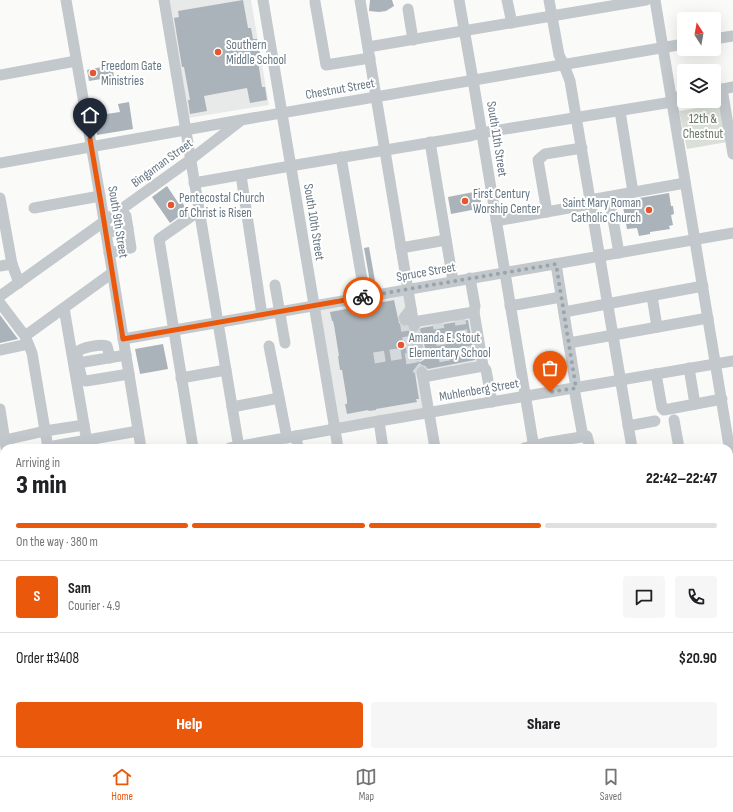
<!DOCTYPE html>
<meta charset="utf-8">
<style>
body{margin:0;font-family:"Sofia Sans Condensed",sans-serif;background:#f6f6f6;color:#202124;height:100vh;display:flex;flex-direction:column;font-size:15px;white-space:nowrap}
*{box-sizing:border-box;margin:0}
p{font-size:13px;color:#757577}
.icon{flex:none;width:22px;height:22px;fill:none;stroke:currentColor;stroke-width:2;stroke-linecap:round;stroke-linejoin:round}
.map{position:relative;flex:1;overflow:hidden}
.side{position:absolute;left:0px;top:444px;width:733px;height:312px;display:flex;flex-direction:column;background:#fff;border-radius:12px 12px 0 0;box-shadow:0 4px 16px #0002}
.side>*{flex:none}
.needle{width:26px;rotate:349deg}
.fabs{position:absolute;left:677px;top:12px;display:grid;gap:8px}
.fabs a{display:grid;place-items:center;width:44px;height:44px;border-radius:4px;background:#fff;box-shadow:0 4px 16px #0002;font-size:20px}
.pin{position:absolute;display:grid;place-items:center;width:34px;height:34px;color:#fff;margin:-41px -17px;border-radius:50% 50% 50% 0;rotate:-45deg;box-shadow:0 0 4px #0007}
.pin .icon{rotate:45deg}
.courier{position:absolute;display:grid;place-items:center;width:40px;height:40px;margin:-20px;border:3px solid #ea580c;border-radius:50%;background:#fff;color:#222;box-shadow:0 1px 5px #0007}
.overview em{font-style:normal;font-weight:800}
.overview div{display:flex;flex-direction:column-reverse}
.overview{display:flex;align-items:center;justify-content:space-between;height:68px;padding:0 16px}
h1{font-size:26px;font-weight:800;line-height:30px}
.bar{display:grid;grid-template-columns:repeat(4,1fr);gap:6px 4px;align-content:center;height:48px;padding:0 16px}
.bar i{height:5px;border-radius:3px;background:#e0e0e0}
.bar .on{background:#ea580c}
.bar p{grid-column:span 4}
.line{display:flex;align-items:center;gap:10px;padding:0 16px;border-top:1px solid #e0e0e0}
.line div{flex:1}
.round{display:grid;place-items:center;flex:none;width:42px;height:42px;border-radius:4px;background:#f6f6f6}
.primary-button{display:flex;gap:8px;margin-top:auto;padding:8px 16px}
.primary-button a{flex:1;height:46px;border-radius:4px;background:#ea580c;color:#fff;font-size:16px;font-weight:800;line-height:46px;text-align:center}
.primary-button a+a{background:#f6f6f6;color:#202124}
.dock{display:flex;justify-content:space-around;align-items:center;height:56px;border-top:1px solid #e0e0e0;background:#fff;font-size:11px;color:#757577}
.dock a{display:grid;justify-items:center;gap:2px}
.dock .on{color:#ea580c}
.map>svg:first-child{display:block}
.built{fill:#e8e9e9}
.green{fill:#dadfd7}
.building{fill:#aab3b9;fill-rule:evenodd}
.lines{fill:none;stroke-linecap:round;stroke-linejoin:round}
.minor-tunnel{stroke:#d5d9db;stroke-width:11;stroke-dasharray:11 5.5;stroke-linecap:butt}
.minor{stroke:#c3c8cc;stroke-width:11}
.rail-casing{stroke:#a2aab0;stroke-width:4}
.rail{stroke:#fff;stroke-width:2.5;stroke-dasharray:8;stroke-linecap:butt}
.done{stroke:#99a4ac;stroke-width:4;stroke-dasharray:0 7.2}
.route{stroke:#ea580c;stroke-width:5}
.poi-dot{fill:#e4572e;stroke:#fff;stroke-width:1.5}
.labels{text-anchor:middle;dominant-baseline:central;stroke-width:4;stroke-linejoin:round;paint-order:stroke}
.poi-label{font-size:13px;fill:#657683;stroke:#fff;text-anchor:start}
.street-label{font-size:13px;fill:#657683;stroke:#fff}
.park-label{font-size:13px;fill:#687a64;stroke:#fff}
</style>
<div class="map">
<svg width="733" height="756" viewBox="0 0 733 756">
<rect width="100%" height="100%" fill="#fafaf8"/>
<!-- built -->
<g class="built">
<path d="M168 0H251L269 105 188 118Z"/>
<path d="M406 290 412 324 472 314 481 365 419 376 425 409 339 424 318 305Z"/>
</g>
<!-- green -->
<g class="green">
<path d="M721 104 727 142 687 149 679 111Z"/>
<path d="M733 622V756H541L547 752H729V625Z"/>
</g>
<!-- building -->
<g class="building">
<path d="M243 0 248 28H251L253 39H257L260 54 257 55 262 87H265L267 100 250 103 247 88 204 96 207 111 190 114 188 100H190L184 67H182L174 18 179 17 178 11Z"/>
<path d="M370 0H392L394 6 386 11 379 12 369 11Z"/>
<path d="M112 65 114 77 89 81 87 70Z"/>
<path d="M129 102 133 129 97 135 93 116 120 112 118 104Z"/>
<path d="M167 186 179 204 182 202 185 207 182 209 185 212 170 223 152 197Z"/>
<path d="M479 191 482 208 451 214 448 197Z"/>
<path d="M669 193 671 206H673L674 214 671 215 673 225 669 226 670 229 650 232V234L639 236 637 228 627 229 622 201Z"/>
<path d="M369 247 375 281 370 282 364 248Z"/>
<path d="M394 300 399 323 402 326 407 327 408 330 412 333H415L418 332 421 328 468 320 475 360 428 369 425 366 420 365 417 367 415 370V373L419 399H416L417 402 376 409V410L369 411 368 410 347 414 345 404H347V400L342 370H340L338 356H339L334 325 333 321H332L330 312ZM416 335 420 336 423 338 426 354V357L424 360 420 362 416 361 413 359 410 343V340L412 337Z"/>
<path d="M0 315 18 339 0 343Z"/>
<path d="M163 344 168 369 140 374 135 349Z"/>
</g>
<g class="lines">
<!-- minor-tunnel -->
<g class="minor-tunnel">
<path d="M459 314 468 368"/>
<path d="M437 318 447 372"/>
<path d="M405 320 412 364 422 372"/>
<path d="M414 326 417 342"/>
<path d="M374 358 410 352"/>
</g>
<!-- minor -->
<g class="minor">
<path d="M66 0 100 196 141 448"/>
<path d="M164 0 239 448"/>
<path d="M263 0 338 448"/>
<path d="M360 0 414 326"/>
<path d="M459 0 473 80 534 448"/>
<path d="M507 0 512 23"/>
<path d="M549 0 559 55 564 65 570 81 632 448"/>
<path d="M655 0 733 470"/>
<path d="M315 2 326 65 370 58"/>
<path d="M408 9 413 40"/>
<path d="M714 39 733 36"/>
<path d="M368 47 646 0"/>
<path d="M0 75 76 61"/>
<path d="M722 89 733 154"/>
<path d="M714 91 733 87"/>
<path d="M671 98 684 96"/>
<path d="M620 111 633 192"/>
<path d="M430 142 453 281"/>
<path d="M341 157 365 297"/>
<path d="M0 163 241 120 684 44"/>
<path d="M241 175 262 315"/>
<path d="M194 183 302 164 470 136 481 133 672 102"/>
<path d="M609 197 619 253"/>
<path d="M0 198 12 264 19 283"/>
<path d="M590 200 685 183"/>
<path d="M34 208 100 196"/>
<path d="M547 212 538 160 545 154 582 148"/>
<path d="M496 221 591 204"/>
<path d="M106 233 128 228"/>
<path d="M401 248 446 240"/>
<path d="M109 253 131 248 126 216 120 210"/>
<path d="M556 264 576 388"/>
<path d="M0 266 12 264"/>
<path d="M470 278 475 306 474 312 483 366 486 370 492 402"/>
<path d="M275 285 285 343"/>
<path d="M0 296 190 160 239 122"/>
<path d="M652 296 657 327"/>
<path d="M0 303 25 336 32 353 48 448"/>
<path d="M510 306 561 297"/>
<path d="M64 308 88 448"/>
<path d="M564 312 703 286"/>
<path d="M405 320 404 318 411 309"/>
<path d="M413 322 474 312"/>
<path d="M25 336 112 273"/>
<path d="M123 339 733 233"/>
<path d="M417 342 419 355"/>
<path d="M569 343 708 318"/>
<path d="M269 346 287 438"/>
<path d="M0 350 28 344"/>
<path d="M126 355 78 363 82 379 86 381 129 374"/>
<path d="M78 363 77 352C82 347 101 344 107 346L110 358"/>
<path d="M689 368 695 404"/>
<path d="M422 372 435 448"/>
<path d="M656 374 662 408 664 410 722 399"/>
<path d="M423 377 483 366"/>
<path d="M181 378 226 370"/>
<path d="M574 388 583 437"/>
<path d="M232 407 279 398"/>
<path d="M0 409 6 448"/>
<path d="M674 420 679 448"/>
<path d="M379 421 383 448"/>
<path d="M628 426 655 421"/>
<path d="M296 436 298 448"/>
<path d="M5 440 45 431 84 425"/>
<path d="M48 447 138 431"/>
<path d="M193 448 159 239 199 211"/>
<path d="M230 448 379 421 733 361"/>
<path d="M524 448 545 443 587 436 590 448"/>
<path d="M729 483 733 482"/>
<path d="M0 486H4"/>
<path d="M729 533H733"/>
<path d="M0 601 4 606"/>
<path d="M729 625 733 622"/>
<path d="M0 676 4 679"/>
<path d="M191 752 192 756"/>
<path d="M263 752 264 756"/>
<path d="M334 752 335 756"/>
<path d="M388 752 389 756"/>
<path d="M441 752 442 756"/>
<path d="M486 752 487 756"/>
<path d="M530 752V756"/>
<path d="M654 752 655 756"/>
<path d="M57 756 80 752"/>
<path d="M541 756 547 752"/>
</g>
<defs>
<g id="rail">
<path d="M0 566 4 570"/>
<path d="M121 752 122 756"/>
</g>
</defs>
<!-- rail casing -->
<use href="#rail" class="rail-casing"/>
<!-- rail -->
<use href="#rail" class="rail"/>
</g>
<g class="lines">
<!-- done -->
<path class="done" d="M363 297 408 289 556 264 576 388 550 392"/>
<!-- route -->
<path class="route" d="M90 139 102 209 123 339 363 297"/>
</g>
<!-- markers -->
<g class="poi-dot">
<circle cx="218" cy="52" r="4"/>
<circle cx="93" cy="73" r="4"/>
<circle cx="465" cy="201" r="4"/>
<circle cx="171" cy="205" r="4"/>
<circle cx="649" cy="210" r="4"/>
<circle cx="401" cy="345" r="4"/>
</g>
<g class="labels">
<!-- poi labels -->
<g class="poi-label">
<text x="226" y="45">Southern<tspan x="226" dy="15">Middle School</tspan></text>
<text x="101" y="66">Freedom Gate<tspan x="101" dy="15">Ministries</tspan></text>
<text x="473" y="194">First Century<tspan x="473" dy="15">Worship Center</tspan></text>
<text x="179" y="198">Pentecostal Church<tspan x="179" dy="15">of Christ is Risen</tspan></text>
<text x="641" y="203" text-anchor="end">Saint Mary Roman<tspan x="641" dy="15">Catholic Church</tspan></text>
<text x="409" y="338">Amanda E. Stout<tspan x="409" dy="15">Elementary School</tspan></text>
</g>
<!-- street labels -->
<g class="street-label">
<text transform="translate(340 89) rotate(-10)">Chestnut Street</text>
<text transform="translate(497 139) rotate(81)">South 11th Street</text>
<text transform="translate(162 163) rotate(-36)">Bingaman Street</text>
<text transform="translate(118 222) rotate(81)">South 9th Street</text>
<text transform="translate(314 222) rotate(81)">South 10th Street</text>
<text transform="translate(426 272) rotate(-10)">Spruce Street</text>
<text transform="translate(479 390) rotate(-10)">Muhlenberg Street</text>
</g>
<!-- park labels -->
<g class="park-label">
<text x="703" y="119">12th &amp;<tspan x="703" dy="15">Chestnut</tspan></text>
</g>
</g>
</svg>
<div class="fabs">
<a><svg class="needle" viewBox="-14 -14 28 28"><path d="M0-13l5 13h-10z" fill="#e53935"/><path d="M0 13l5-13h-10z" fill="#757577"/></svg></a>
<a><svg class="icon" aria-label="layers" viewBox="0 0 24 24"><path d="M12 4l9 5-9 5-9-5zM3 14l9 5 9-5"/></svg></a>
</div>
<div class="pin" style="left:550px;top:392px;background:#ea580c"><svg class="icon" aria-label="bag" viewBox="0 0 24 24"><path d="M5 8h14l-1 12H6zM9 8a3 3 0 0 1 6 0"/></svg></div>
<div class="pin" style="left:90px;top:139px;background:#1f2937"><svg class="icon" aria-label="home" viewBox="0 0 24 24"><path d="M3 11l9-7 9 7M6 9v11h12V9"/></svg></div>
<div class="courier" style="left:363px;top:297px"><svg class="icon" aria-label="bike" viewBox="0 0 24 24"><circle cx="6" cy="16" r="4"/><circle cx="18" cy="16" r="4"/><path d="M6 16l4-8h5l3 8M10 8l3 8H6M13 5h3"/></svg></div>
<section class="side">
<div class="overview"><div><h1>3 min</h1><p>Arriving in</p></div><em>22:42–22:47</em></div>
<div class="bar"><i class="on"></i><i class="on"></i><i class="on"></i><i></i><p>On the way · 380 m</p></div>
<div class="line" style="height:72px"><b class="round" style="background:#ea580c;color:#fff">S</b><div><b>Sam</b><p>Courier · 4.9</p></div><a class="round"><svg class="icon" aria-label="chat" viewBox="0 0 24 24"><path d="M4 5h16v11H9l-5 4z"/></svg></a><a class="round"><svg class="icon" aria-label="phone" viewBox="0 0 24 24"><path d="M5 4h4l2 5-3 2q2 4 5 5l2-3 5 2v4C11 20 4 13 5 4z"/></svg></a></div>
<div class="line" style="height:52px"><div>Order #3408</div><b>$20.90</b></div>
<div class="primary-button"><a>Help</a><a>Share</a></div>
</section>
</div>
<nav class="dock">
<a class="on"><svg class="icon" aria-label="home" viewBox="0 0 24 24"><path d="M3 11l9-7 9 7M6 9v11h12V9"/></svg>Home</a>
<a><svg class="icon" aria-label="map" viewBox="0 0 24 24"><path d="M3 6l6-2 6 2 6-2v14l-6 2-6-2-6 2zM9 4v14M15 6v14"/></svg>Map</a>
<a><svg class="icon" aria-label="saved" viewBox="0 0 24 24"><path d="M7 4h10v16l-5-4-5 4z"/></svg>Saved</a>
</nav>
